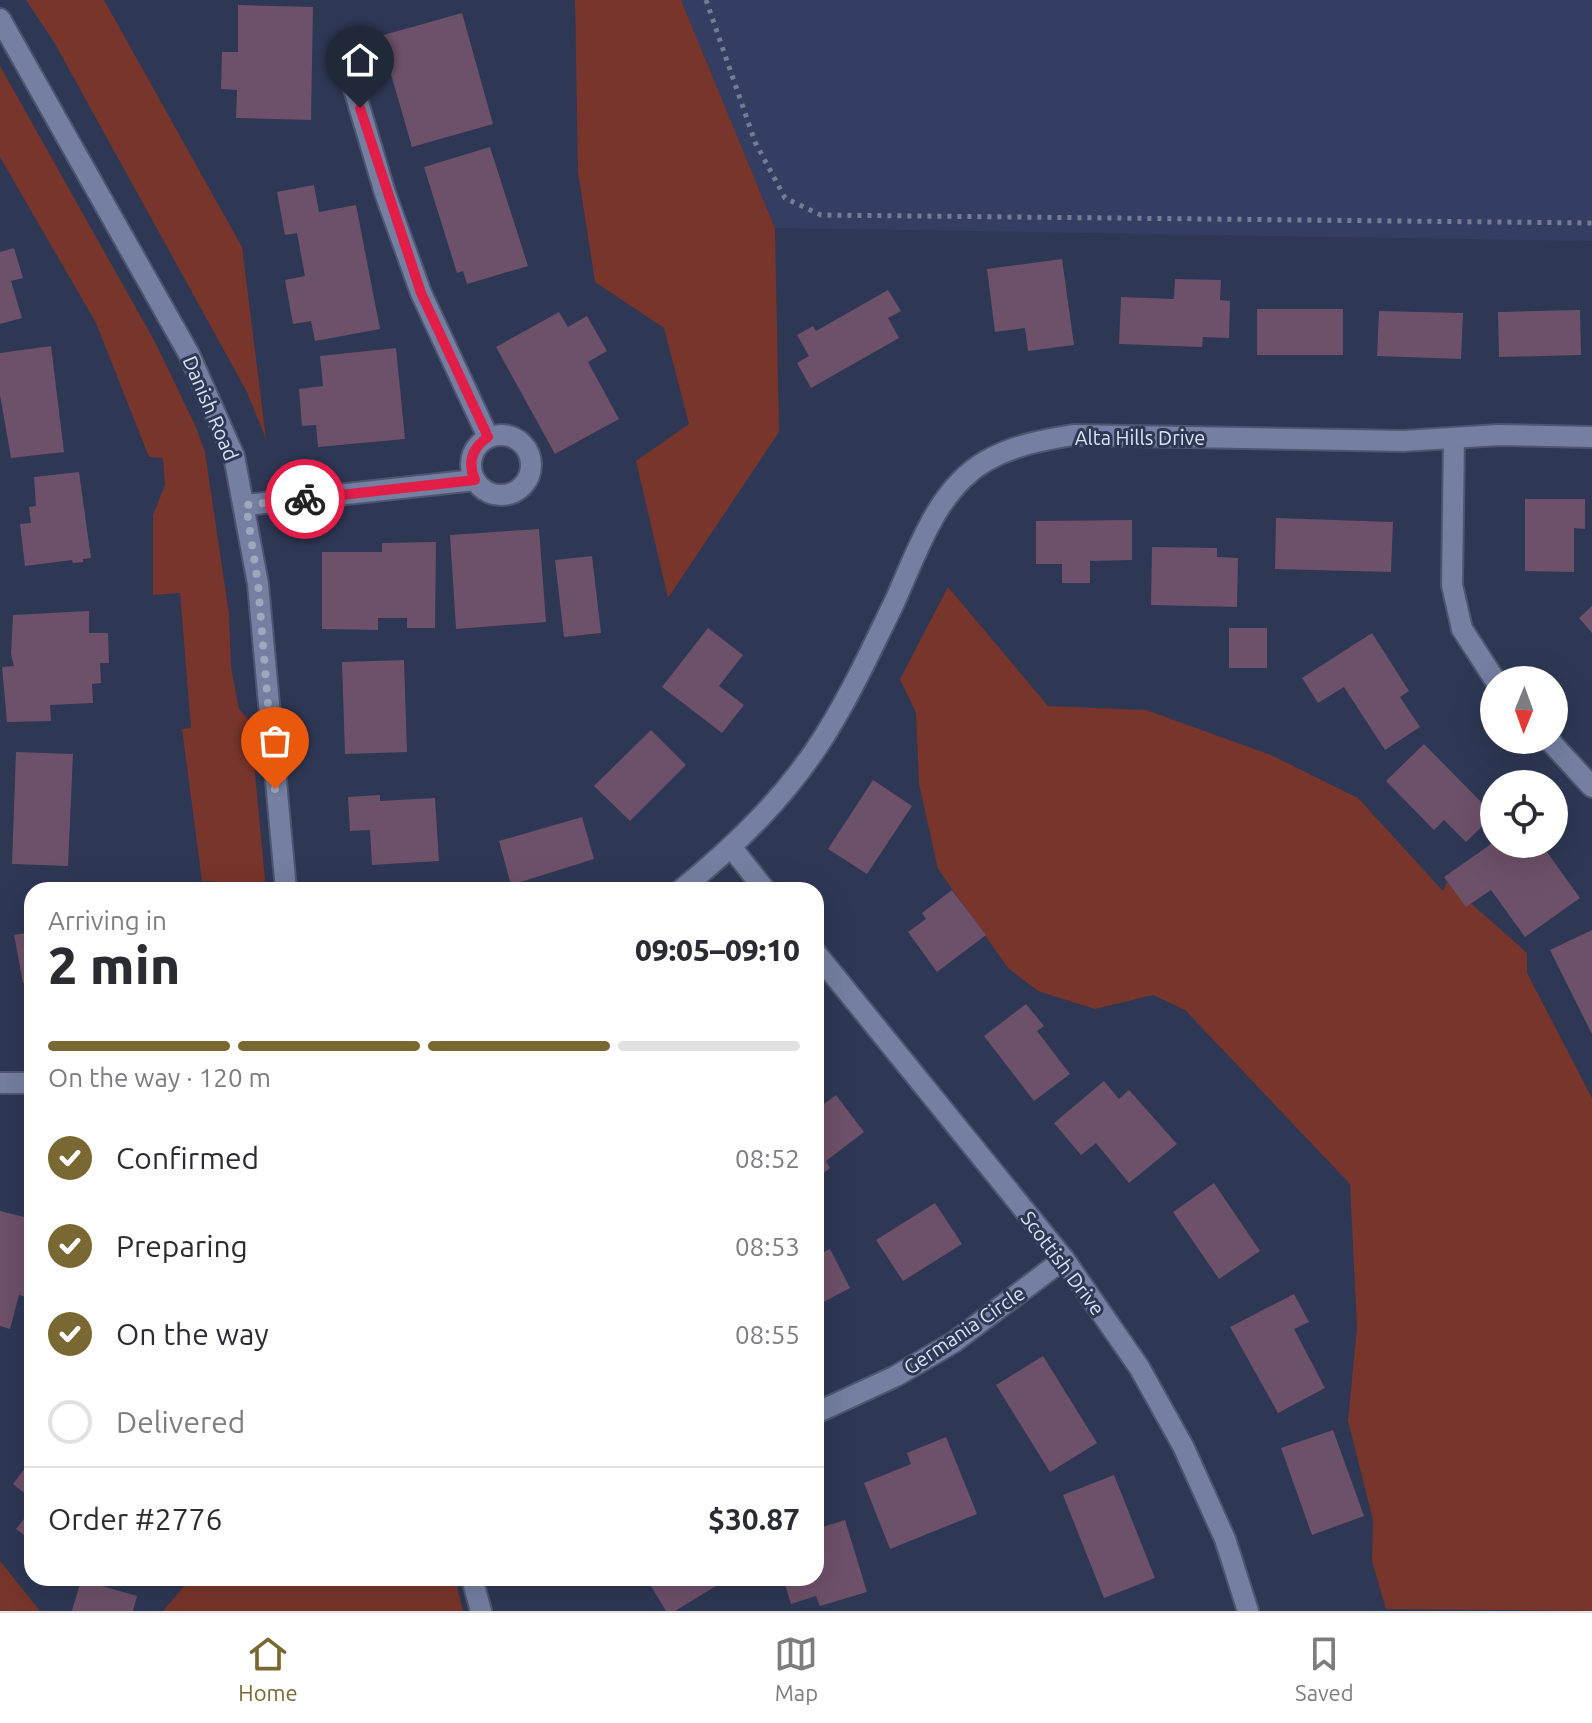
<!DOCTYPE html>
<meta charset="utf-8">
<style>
body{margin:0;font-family:Ubuntu,sans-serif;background:#f7f7f7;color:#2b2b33;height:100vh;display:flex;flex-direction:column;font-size:30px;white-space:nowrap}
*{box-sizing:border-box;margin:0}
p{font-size:26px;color:#7c7c81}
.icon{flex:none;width:44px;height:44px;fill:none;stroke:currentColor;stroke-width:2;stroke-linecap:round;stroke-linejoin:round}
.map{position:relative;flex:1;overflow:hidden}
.sheet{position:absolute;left:24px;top:882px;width:800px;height:704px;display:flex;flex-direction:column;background:#fff;border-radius:24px;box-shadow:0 8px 32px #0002}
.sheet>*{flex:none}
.needle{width:52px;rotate:181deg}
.buttons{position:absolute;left:1480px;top:666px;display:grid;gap:16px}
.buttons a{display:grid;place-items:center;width:88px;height:88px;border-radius:50%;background:#fff;box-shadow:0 8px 32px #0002;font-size:40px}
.pin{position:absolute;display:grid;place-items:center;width:68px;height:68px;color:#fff;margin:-82px -34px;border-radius:50% 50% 50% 0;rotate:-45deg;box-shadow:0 0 8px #0007}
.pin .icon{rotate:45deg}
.courier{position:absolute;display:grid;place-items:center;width:80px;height:80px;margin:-40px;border:6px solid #e11d48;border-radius:50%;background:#fff;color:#222;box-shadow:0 2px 10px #0007}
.overview em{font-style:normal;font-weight:800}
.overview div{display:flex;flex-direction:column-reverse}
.overview{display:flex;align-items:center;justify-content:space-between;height:136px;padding:0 24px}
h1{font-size:52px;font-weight:800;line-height:60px}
.bar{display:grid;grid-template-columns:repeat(4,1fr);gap:12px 8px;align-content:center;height:96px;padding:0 24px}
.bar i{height:10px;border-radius:6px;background:#e1e1e2}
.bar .on{background:#7a6833}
.bar p{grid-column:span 4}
.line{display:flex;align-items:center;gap:20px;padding:0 24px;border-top:2px solid #e1e1e2}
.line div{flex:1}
ol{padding:0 24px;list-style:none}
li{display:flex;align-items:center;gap:24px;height:88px}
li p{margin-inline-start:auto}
li .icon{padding:8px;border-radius:50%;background:#7a6833;color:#fff;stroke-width:4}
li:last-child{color:#7c7c81}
li i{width:44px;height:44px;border:4px solid #e1e1e2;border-radius:50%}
.dock{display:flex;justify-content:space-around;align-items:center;height:112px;border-top:2px solid #e1e1e2;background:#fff;font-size:22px;color:#7c7c81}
.dock a{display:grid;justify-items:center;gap:4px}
.dock .on{color:#7a6833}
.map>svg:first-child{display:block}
.built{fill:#343e62}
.green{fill:#77352b}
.building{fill:#6d5069}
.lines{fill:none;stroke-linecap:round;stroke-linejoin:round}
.minor-casing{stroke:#4e556e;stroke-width:24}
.tertiary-casing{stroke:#4e556e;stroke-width:24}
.path{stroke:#747c95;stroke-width:5;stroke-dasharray:4 6;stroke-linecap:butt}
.minor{stroke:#747fa1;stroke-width:20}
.tertiary{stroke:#747fa1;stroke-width:20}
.done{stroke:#9fa7bd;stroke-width:8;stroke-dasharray:0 14.4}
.route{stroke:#e11d48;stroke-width:10}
.labels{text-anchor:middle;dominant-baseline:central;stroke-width:6;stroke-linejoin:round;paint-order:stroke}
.street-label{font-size:20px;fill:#dce3f6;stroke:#2e3754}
</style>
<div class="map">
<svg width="1592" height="1611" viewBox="0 0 1592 1611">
<rect width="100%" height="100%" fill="#2e3754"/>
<!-- built -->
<path class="built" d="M681 0H1592V241L775 228Z"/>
<!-- green -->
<g class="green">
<path d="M26 0H104L242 247 266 439 247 392 54 42Z"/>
<path d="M575 0H681L775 228 779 432 668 598 636 461 689 424 664 328 595 282 578 172Z"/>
<path d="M0 66 155 342 196 427 205 452 229 614 231 667 239 709 250 721 266 890H215L214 881H202L182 729 191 728 180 593 153 595V515L165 485 163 458 149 457 96 323 0 157Z"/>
<path d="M948 587 1048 706 1146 710 1271 755 1358 798 1443 891 1447 882 1527 953V973L1592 1098V1611L1386 1609 1372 1561 1373 1520 1348 1421 1357 1327 1350 1184 1185 1010 1153 995 1095 1009 1038 991 1008 968 938 869 919 784 916 713 900 679Z"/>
<path d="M0 1561 40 1611H0Z"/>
<path d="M191 1578H455L463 1611H163Z"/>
</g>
<!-- building -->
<g class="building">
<path d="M238 5 313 7 311 120 236 118 237 90 221 89 222 52H238Z"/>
<path d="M462 13 493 124 412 147 380 36Z"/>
<path d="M490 147 528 266 467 284 463 271 457 273 424 167Z"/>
<path d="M314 185 319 212 356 205 380 329 315 341 311 321 293 324 285 280 305 276 297 233 285 235 277 192Z"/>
<path d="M14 248 23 278 11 281 22 318 0 324V252Z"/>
<path d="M1062 259 1074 345 1028 351 1025 328 995 332 987 269Z"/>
<path d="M1175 279 1221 280 1220 300 1230 301 1229 338 1203 337 1202 347 1119 344 1121 297 1174 299Z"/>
<path d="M888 290 901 311 888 318 899 338 811 388 797 363 809 356 797 335 813 326 816 331Z"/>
<rect x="1257" y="309" width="86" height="46"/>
<path d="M1580 310 1581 355 1499 357 1498 312Z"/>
<path d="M1379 311 1463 313 1461 359 1377 356Z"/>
<path d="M559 312 568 327 587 316 607 351 588 362 619 419 555 454 496 347Z"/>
<path d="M51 346 64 452 11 458 0 395V353Z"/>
<path d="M396 348 405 439 318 447 316 425 302 426 299 389 323 386 320 356Z"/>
<path d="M79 472 91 558 83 559V562L73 563 72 560 25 566 20 524 31 523 29 507 36 506 34 477Z"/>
<path d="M1525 499H1585V529L1574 528V572L1525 571Z"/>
<path d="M1276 518 1393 522 1391 572 1275 569Z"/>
<path d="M1132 520V560L1090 561V583H1062V564H1036V521Z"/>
<path d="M539 529 546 622 456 629 450 535Z"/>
<path d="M436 542 435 628H407V618H378V630L322 629V552H382V543Z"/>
<path d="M1152 547 1217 548V557L1238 558 1237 607 1151 605Z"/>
<path d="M592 556 601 633 564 637 555 560Z"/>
<path d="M1592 606V633L1579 618Z"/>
<path d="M89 611V633H108L109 663H100L101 683 92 684 93 703 50 705 51 721 7 722 2 667 14 666 11 654 13 615Z"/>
<path d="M708 628 743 655 719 686 744 705 722 733 662 687Z"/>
<rect x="1229" y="628" width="38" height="40"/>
<path d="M1372 633 1409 691 1400 697 1420 727 1385 750 1344 687 1318 703 1302 678Z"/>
<path d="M404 660 407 752 345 754 342 662Z"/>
<path d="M651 730 686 765 630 821 594 786Z"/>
<path d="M1424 744 1494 815 1466 842 1444 820 1434 830 1386 781Z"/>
<path d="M16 752 73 754 68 866 12 864Z"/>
<path d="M873 780 912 806 867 874 828 849Z"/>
<path d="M380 795V801L435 798 439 861 372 865 370 830 350 831 348 797Z"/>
<path d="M582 817 594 859 511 885 499 841Z"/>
<path d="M1494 842 1517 844 1528 859 1544 848 1580 898 1525 937 1491 890 1466 907 1444 877Z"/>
<path d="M952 890 986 935 937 972 908 932 926 919 922 913Z"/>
<path d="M1592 930V1034L1550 950Z"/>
<path d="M32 932V982L23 983 14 935Z"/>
<path d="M1026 1004 1044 1026 1037 1031 1070 1074 1034 1101 984 1036Z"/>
<path d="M1104 1081 1119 1099 1129 1090 1177 1144 1129 1183 1096 1143 1081 1155 1054 1123Z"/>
<path d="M836 1095 864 1132 826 1161 830 1168 816 1179V1110Z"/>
<path d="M1214 1183 1260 1251 1219 1279 1173 1212Z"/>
<path d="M935 1203 962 1244 903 1281 876 1240Z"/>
<path d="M0 1211 32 1219V1290L30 1298 19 1295 10 1329 0 1326Z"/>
<path d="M830 1249 850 1288 816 1306V1256Z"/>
<path d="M1294 1294 1309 1322 1294 1329 1325 1388 1278 1413 1230 1327Z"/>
<path d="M1043 1356 1097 1443 1050 1472 996 1385Z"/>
<path d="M1333 1430 1364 1516 1312 1535 1281 1448Z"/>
<path d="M946 1437 977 1514 890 1549 864 1483 911 1464 907 1453Z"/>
<path d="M32 1459V1499L13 1484Z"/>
<path d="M1114 1475 1155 1578 1104 1598 1063 1495Z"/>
<path d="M32 1509V1541L16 1529Z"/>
<path d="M845 1520 867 1592 820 1606 816 1596 791 1604 783 1578H816V1529Z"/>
<path d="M646 1578H711L716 1586 675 1611H666Z"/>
<path d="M81 1580 137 1596 133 1611H72Z"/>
</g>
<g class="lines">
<defs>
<g id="minor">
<path d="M351 79 385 193 421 293 488 437"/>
<circle cx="501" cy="465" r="30"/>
<path d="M1454 438 1452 585 1462 629 1495 680"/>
<path d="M246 505 475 480"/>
<path d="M1549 740 1592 787"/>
<path d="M732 848 765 890"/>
<path d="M681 890C736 845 787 796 825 735 852 692 873 646 895 601 917 552 937 489 986 461 1014 445 1043 440 1073 435L1403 441 1499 435 1592 437"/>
<path d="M816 953 1064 1259 1139 1367 1183 1446 1225 1539 1248 1611"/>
<path d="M0 1083H32"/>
<path d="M816 1413 896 1376 954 1342 1064 1259"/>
</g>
<g id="tertiary">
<path d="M0 19 189 354 234 456 258 584 286 890"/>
<path d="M472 1578 481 1611"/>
</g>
</defs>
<!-- minor casing -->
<use href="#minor" class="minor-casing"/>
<!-- tertiary casing -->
<use href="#tertiary" class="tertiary-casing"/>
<!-- path -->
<path class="path" d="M706 0 755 142 785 198 821 215 1592 223"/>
<!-- minor -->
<use href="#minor" class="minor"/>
<!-- tertiary -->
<use href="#tertiary" class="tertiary"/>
</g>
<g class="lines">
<!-- done -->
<path class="done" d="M275 789 258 584 246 505 305 499"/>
<!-- route -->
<path class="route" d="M305 499 475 480C467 462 472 448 488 437L421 293 360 108"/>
</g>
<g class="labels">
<!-- street labels -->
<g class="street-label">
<text transform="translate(211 408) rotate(67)">Danish Road</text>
<text x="1140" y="437">Alta Hills Drive</text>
<text transform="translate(1063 1263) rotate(53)">Scottish Drive</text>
<text transform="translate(964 1330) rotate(-34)">Germania Circle</text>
</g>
</g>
</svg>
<div class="buttons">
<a><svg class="needle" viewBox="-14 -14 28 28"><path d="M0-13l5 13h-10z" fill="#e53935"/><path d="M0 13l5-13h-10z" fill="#7c7c81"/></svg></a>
<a><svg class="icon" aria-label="locate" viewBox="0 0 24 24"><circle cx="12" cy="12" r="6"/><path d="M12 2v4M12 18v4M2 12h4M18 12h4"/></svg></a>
</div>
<div class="pin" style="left:275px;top:789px;background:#ea580c"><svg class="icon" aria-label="bag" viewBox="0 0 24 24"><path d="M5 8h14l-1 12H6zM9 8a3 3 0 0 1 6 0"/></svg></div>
<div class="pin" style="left:360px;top:108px;background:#1f2937"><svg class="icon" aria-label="home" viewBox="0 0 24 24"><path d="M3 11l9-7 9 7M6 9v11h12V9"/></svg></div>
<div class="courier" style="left:305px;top:499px"><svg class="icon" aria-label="bike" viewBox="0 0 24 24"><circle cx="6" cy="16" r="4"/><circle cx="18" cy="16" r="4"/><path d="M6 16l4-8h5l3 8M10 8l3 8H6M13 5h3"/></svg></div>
<section class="sheet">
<div class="overview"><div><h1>2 min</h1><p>Arriving in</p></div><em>09:05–09:10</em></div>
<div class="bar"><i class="on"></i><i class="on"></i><i class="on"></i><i></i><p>On the way · 120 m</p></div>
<ol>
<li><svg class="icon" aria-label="check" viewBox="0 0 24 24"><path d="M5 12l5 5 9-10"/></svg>Confirmed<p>08:52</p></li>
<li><svg class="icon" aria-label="check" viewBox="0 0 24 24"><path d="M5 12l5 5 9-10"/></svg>Preparing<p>08:53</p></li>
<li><svg class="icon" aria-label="check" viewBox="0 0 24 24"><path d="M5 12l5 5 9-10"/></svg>On the way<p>08:55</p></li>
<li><i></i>Delivered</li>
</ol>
<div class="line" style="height:104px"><div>Order #2776</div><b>$30.87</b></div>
</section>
</div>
<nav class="dock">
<a class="on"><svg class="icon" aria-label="home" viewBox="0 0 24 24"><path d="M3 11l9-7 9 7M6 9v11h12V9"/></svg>Home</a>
<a><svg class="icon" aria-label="map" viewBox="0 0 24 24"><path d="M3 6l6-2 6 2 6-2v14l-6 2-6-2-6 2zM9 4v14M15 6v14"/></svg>Map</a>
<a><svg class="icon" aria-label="saved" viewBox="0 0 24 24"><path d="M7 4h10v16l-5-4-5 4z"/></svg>Saved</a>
</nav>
